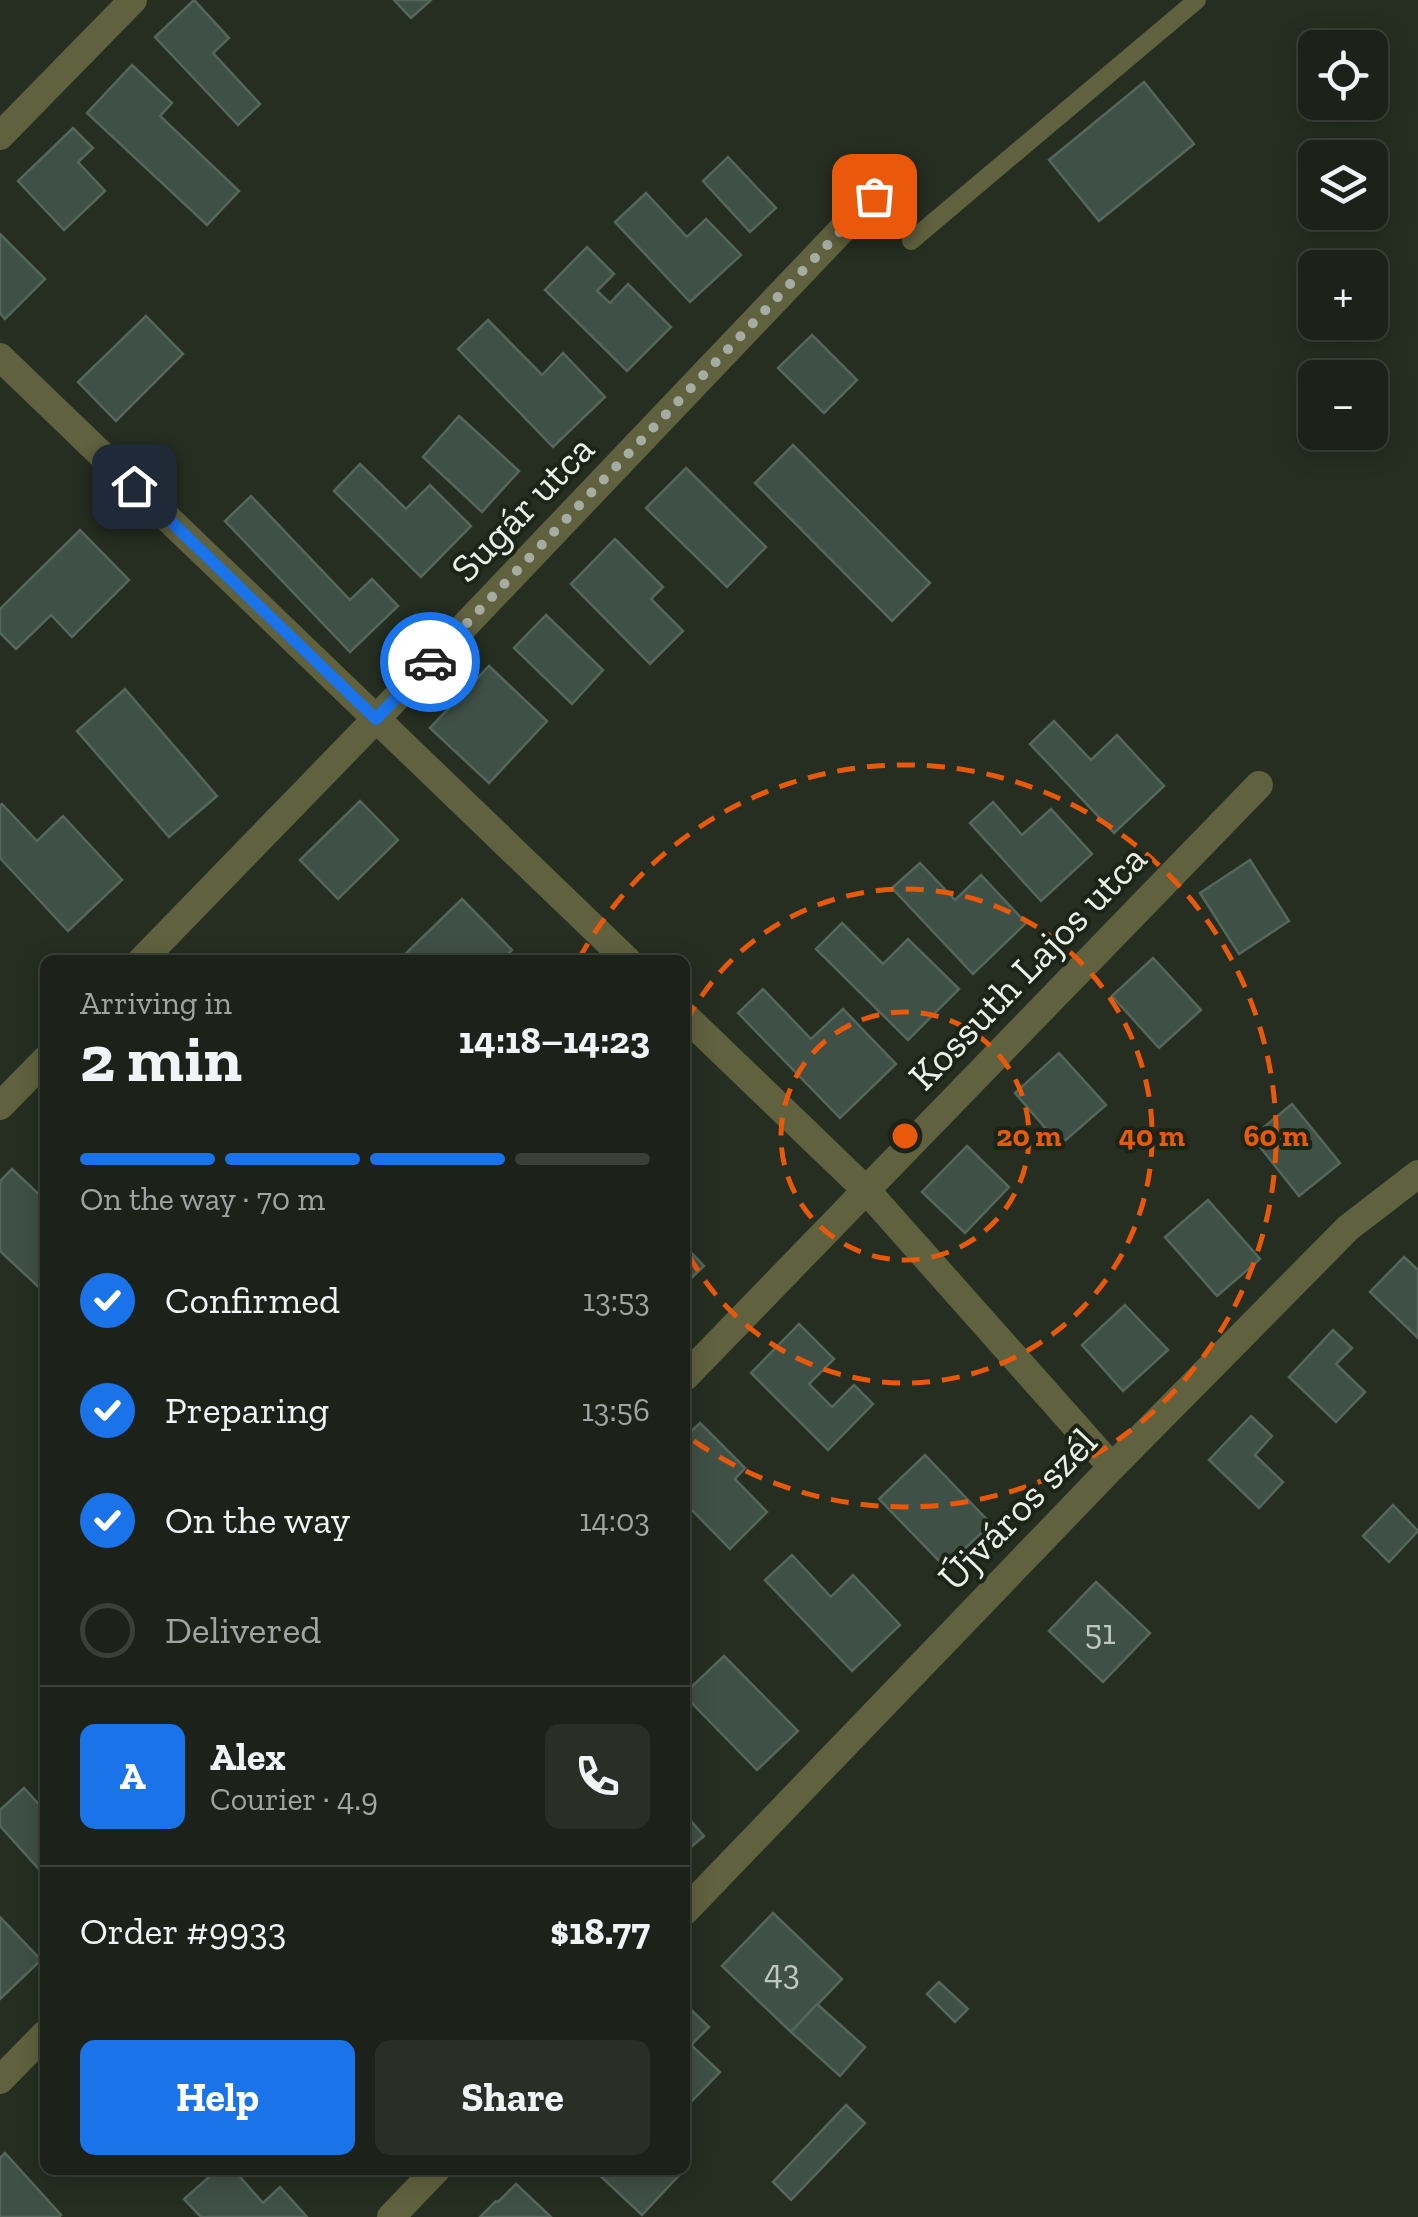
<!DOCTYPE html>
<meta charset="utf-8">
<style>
body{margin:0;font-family:"Zilla Slab",serif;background:#292f26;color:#f1f3f6;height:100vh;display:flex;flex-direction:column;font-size:38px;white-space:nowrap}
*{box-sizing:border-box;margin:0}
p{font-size:32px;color:#a0a4a2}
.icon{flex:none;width:55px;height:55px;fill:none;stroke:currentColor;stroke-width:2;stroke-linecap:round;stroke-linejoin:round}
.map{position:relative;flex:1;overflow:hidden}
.panel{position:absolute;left:40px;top:955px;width:650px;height:1220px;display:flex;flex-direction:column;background:#1c2219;border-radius:15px;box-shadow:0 5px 25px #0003,0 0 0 2px #3a3f38}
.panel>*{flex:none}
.buttons{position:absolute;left:1298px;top:30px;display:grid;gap:20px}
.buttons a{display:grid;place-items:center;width:90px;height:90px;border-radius:15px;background:#1c2219;box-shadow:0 5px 25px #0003,0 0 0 2px #3a3f38;font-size:50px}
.pin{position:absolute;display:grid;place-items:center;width:85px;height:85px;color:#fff;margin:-42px;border-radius:20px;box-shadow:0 5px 15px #0006}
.courier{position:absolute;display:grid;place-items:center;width:100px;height:100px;margin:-50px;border:8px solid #1a73e8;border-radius:50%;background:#fff;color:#222;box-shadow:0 2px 12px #0007}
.overview em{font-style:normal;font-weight:700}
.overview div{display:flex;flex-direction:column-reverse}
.overview{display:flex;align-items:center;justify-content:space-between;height:170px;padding:0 40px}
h1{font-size:65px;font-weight:700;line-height:75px}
.bar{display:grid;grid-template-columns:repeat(4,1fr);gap:15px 10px;align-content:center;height:120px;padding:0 40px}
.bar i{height:12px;border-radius:8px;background:#3a3f38}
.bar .current{background:#1a73e8}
.bar p{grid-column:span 4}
.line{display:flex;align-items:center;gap:25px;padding:0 40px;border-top:2px solid #3a3f38}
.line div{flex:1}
.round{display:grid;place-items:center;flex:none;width:105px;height:105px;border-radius:15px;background:#292f26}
ol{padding:0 40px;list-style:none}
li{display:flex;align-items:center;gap:30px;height:110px}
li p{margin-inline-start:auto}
li .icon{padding:10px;border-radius:50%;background:#1a73e8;color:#fff;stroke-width:4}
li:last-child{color:#a0a4a2}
li i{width:55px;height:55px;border:5px solid #3a3f38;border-radius:50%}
.primary-button{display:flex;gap:20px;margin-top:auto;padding:20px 40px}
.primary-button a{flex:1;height:115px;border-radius:15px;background:#1a73e8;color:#fff;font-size:40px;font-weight:700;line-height:115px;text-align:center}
.primary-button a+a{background:#292f26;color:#f1f3f6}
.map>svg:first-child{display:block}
.building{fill:#3f5046;stroke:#55675d;stroke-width:2.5}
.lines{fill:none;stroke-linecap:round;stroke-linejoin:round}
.service{stroke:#60613e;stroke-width:18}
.minor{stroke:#60613e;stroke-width:28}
.done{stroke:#a5aca2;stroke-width:10;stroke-dasharray:0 18}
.route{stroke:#1a73e8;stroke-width:12}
.ring{fill:none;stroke:#e8590c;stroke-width:5;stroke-dasharray:18 12}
.labels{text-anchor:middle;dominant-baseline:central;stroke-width:8;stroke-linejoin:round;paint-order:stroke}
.number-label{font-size:35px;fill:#bfc8bf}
.street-label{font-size:40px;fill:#eaf0e7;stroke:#1b2417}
.centre{fill:#e8590c;stroke:#1b2417;stroke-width:5}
.ring-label{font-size:30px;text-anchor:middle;font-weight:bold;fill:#e8590c;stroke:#1b2417;stroke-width:8;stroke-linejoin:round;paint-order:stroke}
</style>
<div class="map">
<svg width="1418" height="2217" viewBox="0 0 1418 2217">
<rect width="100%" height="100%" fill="#252e21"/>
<!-- building -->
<g class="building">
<path d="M194 0 229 38 213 53 260 104 238 125 155 37Z"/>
<path d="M394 0H431L411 18Z"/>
<path d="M132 65 172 103 160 116 239 191 207 225 87 113Z"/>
<path d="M1144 82 1194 144 1099 221 1049 160Z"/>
<path d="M73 128 93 148 78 162 105 191 64 230 18 181Z"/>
<path d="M728 157 776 208 750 232 703 181Z"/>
<path d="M646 193 687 237 706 219 741 255 690 302 615 222Z"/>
<path d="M0 234 45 279 5 319 0 313Z"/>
<path d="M587 247 614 274 597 291 610 303 628 284 671 327 627 371 545 290Z"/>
<path d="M146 316 183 354 116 421 78 382Z"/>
<path d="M488 320 542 375 563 353 605 397 553 447 458 349Z"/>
<path d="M812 335 857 380 824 413 778 368Z"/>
<path d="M459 416 519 471 482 512 423 457Z"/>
<path d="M793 445 930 583 892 621 755 483Z"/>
<path d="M360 464 406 509 430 485 471 526 421 577 334 491Z"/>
<path d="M686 468 766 547 727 587 646 508Z"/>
<path d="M251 496 350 600 372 579 398 606 350 652 225 521Z"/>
<path d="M80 530 129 580 72 637 51 615 16 649 0 633V609Z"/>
<path d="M615 539 663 587 651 599 683 631 650 664 571 584Z"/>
<path d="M546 615 603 670 572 704 514 648Z"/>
<path d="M489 666 547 721 489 783 430 728Z"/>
<path d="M125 689 217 796 169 837 77 731Z"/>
<path d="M1054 721 1091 760 1117 735 1164 786 1114 833 1030 744Z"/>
<path d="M360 801 398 840 338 899 300 860Z"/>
<path d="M993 802 1022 835 1051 809 1092 854 1041 901 970 823Z"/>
<path d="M2 804 37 841 63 816 122 880 68 931 0 858V806Z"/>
<path d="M1250 860 1289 921 1239 954 1200 893Z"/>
<path d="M920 863 955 900 981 875 1026 923 973 974 892 888Z"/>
<path d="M462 899 512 950 502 960H399Z"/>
<path d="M842 923 883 964 908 939 959 989 908 1040 816 949Z"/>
<path d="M1153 958 1201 1010 1159 1048 1112 996Z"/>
<path d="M763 989 811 1039 843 1009 896 1064 840 1118 738 1013Z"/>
<path d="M1059 1053 1106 1105 1060 1145 1015 1093Z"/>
<path d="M1292 1104 1340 1163 1299 1196 1252 1137Z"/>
<path d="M967 1146 1009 1187 965 1233 922 1192Z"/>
<path d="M12 1169 45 1200V1293L0 1251V1181Z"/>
<path d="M1208 1200 1260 1259 1217 1296 1165 1237Z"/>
<path d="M685 1246 704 1266 685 1284Z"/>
<path d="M1404 1257 1418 1270V1338L1370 1292Z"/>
<path d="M1125 1305 1168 1350 1123 1391 1082 1345Z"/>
<path d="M799 1324 834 1359 809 1384 832 1407 854 1385 873 1404 828 1450 751 1373Z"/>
<path d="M1333 1330 1352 1348 1336 1364 1365 1392 1336 1422 1289 1377Z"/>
<path d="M1251 1416 1272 1436 1255 1455 1283 1482 1259 1508 1209 1460Z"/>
<path d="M700 1423 745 1468 735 1479 767 1512 730 1549 685 1503V1437Z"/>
<path d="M925 1455 991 1524 945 1567 879 1499Z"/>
<path d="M1393 1505 1418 1531 1389 1562 1363 1536Z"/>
<path d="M792 1555 831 1597 853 1575 900 1625 852 1671 765 1580Z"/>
<path d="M1096 1582 1150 1633 1103 1682 1049 1631Z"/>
<path d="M724 1656 798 1731 757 1770 685 1696V1693Z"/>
<path d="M24 1788 45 1811V1876L0 1826V1810Z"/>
<path d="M685 1814 704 1836 685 1852Z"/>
<path d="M773 1913 842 1979 791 2032 722 1966Z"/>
<path d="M0 1917 41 1960 0 1999Z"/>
<path d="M939 1982 968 2009 955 2022 927 1994Z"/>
<path d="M685 2004 709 2027 691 2045 720 2072 690 2103 685 2098Z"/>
<path d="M817 2004 865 2047 840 2076 791 2032Z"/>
<path d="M846 2105 865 2123 791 2200 773 2182Z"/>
<path d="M5 2153 61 2215 59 2217H0V2158Z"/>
<path d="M217 2170H234L263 2203 280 2187 307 2217H201L184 2199Z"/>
<path d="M594 2170H684L642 2215Z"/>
<path d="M516 2184 551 2217H480L496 2201 498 2202Z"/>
</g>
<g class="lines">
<!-- service -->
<path class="service" d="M911 241 1197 0"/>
<!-- minor -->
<g class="minor">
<path d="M0 136 133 0"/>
<path d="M0 357 627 960"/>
<path d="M142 960 376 719 874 196"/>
<path d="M685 1016 867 1191 1112 1467"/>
<path d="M0 1106 45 1060"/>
<path d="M685 1377 1259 785"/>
<path d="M685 1911 1112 1467 1348 1228 1418 1174"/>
<path d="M0 2080 45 2034"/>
<path d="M391 2217 436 2170"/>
</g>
</g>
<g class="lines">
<!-- done -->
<path class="done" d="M430 662 874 196"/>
<!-- route -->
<path class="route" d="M134 486 376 719 430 662"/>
</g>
<!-- distance rings -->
<g class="ring">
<circle cx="905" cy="1136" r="124"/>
<path d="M686 1022A247 247 0 1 1 686 1250"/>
<path d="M579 959A371 371 0 1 1 687 1436"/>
</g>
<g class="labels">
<!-- number labels -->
<g class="number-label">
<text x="1100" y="1632">51</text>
<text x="782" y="1972">43</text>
</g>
<!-- street labels -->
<g class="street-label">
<text transform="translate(522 508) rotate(-46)">Sugár utca</text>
<text transform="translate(1027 967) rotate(-46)">Kossuth Lajos utca</text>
<text transform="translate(1017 1509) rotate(-46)">Újváros szél</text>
</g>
</g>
<circle cx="905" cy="1136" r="15" class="centre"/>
<g class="ring-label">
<text x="1029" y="1146">20 m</text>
<text x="1152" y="1146">40 m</text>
<text x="1276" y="1146">60 m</text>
</g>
</svg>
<div class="buttons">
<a><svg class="icon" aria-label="locate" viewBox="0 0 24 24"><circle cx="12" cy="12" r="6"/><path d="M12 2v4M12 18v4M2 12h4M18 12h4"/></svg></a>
<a><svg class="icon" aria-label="layers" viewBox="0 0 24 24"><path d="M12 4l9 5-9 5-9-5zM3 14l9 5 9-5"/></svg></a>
<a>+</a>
<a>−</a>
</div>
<div class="pin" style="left:874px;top:196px;background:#ea580c"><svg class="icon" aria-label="bag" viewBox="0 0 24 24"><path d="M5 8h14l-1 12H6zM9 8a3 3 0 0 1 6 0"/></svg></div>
<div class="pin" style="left:134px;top:486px;background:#1f2937"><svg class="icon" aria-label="home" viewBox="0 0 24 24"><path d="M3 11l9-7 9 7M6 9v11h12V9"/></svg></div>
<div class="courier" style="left:430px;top:662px"><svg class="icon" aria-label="car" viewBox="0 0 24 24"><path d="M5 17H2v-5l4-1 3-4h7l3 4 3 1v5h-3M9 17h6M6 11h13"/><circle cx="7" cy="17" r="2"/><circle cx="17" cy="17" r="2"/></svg></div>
<section class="panel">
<div class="overview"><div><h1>2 min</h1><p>Arriving in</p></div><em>14:18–14:23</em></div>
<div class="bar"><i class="current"></i><i class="current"></i><i class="current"></i><i></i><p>On the way · 70 m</p></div>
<ol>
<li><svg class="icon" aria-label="check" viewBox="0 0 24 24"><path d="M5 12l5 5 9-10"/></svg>Confirmed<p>13:53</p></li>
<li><svg class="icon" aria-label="check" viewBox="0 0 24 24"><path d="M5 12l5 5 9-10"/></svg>Preparing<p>13:56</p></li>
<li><svg class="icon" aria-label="check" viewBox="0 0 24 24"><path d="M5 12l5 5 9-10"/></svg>On the way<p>14:03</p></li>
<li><i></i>Delivered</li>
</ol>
<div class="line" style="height:180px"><b class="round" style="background:#1a73e8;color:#fff">A</b><div><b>Alex</b><p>Courier · 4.9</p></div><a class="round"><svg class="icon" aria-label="phone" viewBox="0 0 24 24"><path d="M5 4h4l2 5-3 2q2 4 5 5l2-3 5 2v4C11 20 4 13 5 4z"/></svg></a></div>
<div class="line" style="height:130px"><div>Order #9933</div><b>$18.77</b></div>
<div class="primary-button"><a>Help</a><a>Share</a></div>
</section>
</div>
